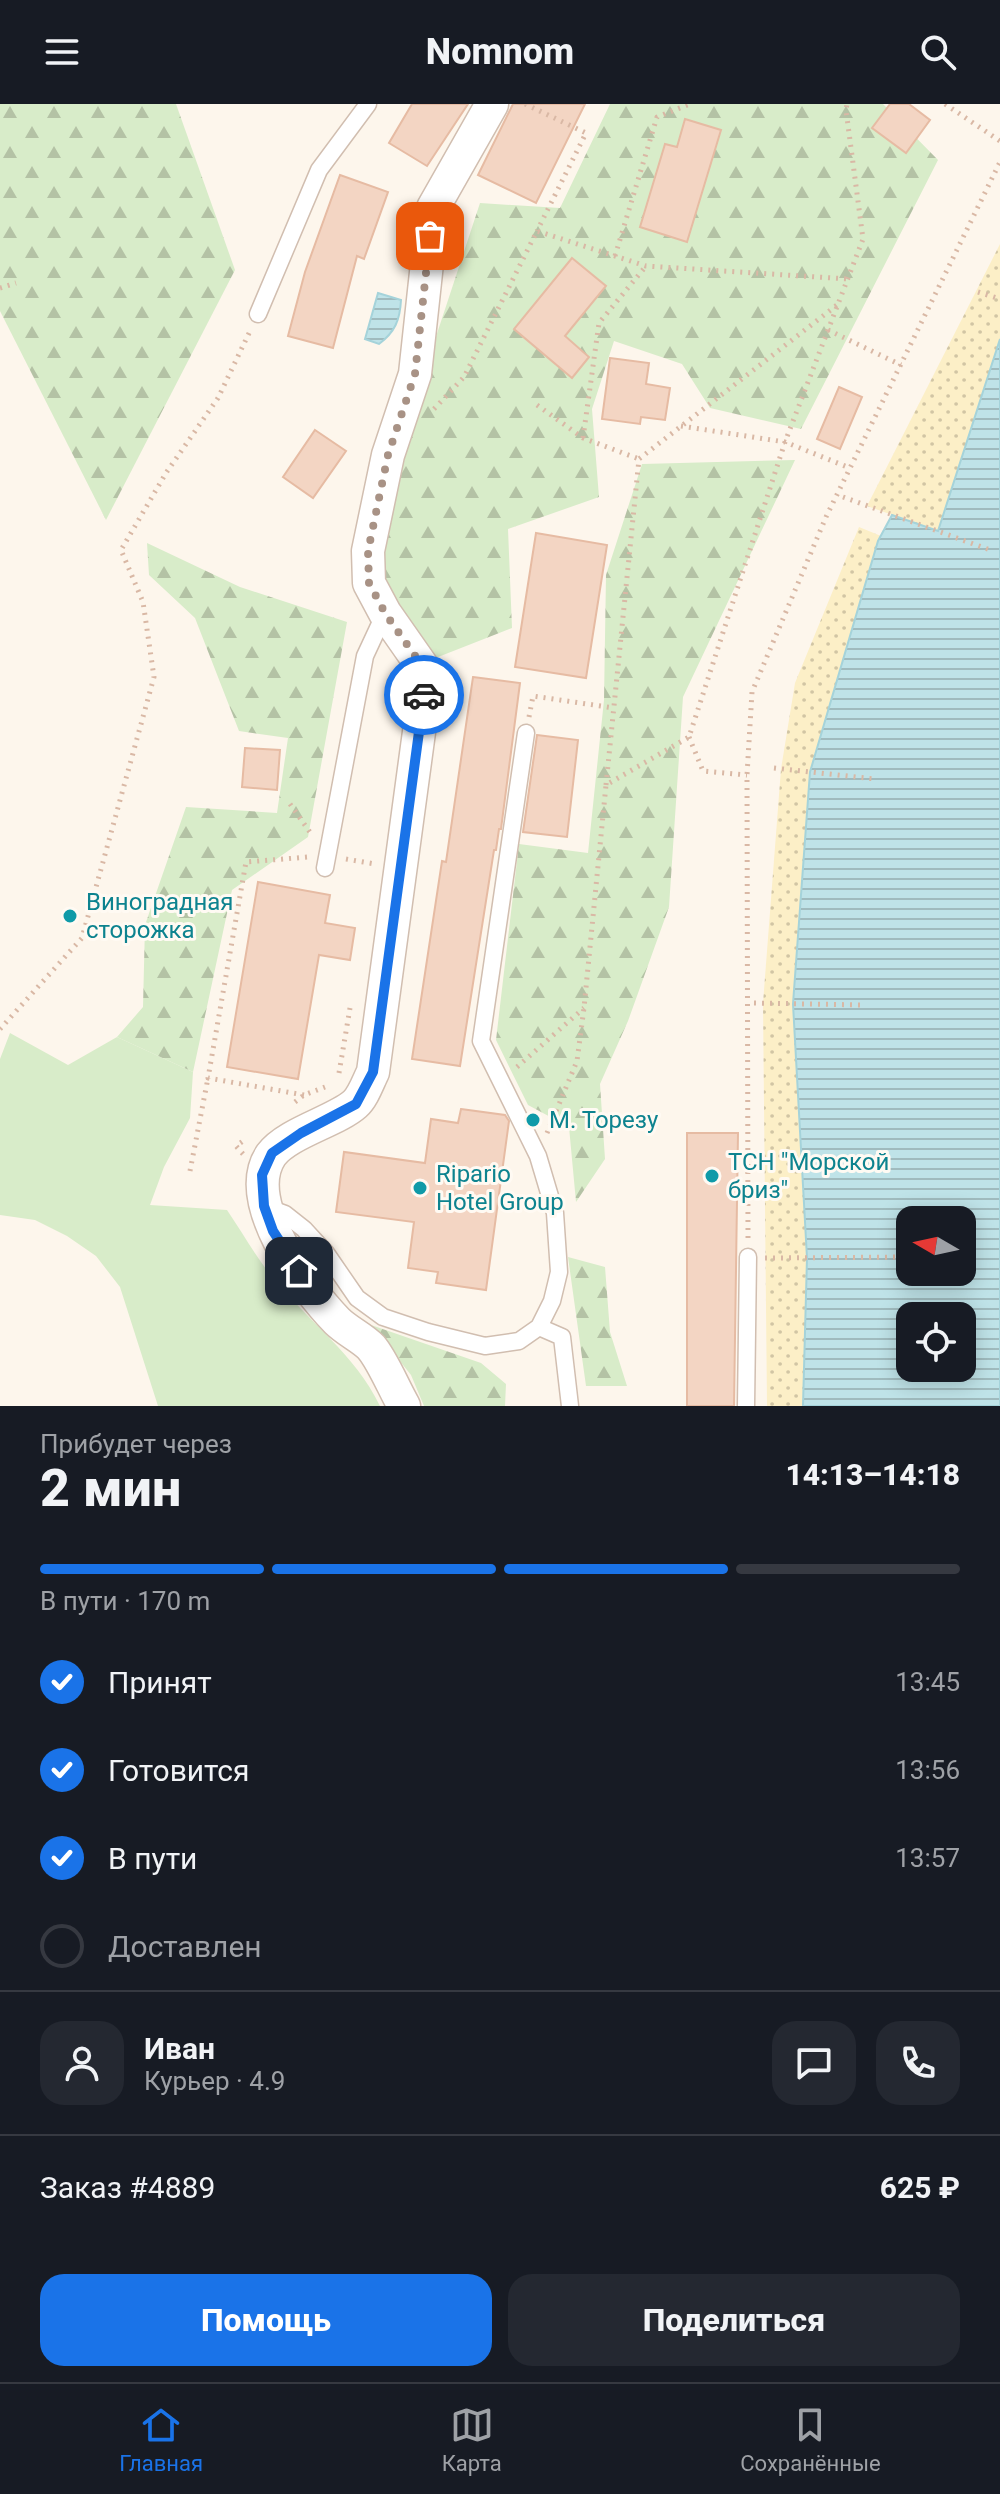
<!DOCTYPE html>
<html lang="ru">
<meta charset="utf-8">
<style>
body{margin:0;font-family:Roboto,sans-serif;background:#242831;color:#f1f3f6;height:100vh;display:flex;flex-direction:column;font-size:30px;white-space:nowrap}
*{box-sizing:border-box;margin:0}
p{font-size:26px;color:#9ea1a6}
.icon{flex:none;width:44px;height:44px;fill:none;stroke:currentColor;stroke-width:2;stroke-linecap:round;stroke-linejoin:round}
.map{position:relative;height:1302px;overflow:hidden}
.drawer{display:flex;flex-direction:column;background:#171b24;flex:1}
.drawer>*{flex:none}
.needle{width:52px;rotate:279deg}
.fabs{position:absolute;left:896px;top:1102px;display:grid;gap:16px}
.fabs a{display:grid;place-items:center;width:80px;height:80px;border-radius:16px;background:#171b24;box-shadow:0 4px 20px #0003;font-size:40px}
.pin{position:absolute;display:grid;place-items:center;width:68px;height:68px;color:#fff;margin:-34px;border-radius:16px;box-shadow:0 4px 12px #0006}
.courier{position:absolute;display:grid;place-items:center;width:80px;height:80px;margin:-40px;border:6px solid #1a73e8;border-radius:50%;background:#fff;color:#222;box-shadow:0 2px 10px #0007}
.headline em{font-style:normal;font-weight:800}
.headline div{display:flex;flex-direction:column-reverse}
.headline{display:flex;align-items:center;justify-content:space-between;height:136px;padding:0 40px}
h1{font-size:52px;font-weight:800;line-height:60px}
.bar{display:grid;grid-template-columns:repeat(4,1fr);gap:12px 8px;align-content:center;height:96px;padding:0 40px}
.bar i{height:10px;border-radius:6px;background:#363941}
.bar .on{background:#1a73e8}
.bar p{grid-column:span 4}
.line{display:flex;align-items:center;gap:20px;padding:0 40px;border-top:2px solid #363941}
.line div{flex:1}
.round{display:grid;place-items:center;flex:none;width:84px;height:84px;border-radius:24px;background:#242831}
ol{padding:0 40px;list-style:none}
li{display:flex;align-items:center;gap:24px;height:88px}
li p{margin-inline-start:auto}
li .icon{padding:8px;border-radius:50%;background:#1a73e8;color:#fff;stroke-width:4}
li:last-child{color:#9ea1a6}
li i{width:44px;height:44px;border:4px solid #363941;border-radius:50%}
.cta{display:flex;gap:16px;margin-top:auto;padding:16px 40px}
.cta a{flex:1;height:92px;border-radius:24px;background:#1a73e8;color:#fff;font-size:32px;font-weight:800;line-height:92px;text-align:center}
.cta a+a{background:#242831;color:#f1f3f6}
header{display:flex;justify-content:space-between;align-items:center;height:104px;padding:0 40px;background:#171b24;font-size:36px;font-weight:800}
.tab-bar{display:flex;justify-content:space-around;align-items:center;height:112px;border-top:2px solid #363941;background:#171b24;font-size:22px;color:#9ea1a6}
.tab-bar a{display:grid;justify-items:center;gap:4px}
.tab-bar .on{color:#1a73e8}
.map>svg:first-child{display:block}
.green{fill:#d8ecc9}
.forest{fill:url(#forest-firs)}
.sand{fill:url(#sand-dots)}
.water{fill:url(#water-rules);stroke:#a5d3da;stroke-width:2;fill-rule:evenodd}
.building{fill:#f3d5c3;stroke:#e6bba3;stroke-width:2}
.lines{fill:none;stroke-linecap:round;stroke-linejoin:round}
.lane-casing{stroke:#d1beb0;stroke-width:19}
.street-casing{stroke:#d1beb0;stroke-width:35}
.path{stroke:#d9b8a5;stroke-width:5;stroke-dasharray:2 6;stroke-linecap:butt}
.lane{stroke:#fff;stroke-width:16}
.street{stroke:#fff;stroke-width:32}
.done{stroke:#a89285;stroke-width:8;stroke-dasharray:0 14.4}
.route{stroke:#1a73e8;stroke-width:10}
.culture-dot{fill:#0f9aa8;stroke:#fffaf3;stroke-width:3}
.labels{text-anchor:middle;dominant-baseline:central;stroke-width:6;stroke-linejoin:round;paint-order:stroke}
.culture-label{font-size:24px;fill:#0d838f;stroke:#fffaf3;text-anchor:start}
</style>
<header><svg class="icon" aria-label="menu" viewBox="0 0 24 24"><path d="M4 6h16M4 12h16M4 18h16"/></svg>Nomnom<svg class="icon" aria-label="search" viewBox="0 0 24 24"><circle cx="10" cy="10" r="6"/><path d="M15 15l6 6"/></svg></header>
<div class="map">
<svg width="1000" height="1302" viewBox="0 0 1000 1302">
<defs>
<pattern id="forest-firs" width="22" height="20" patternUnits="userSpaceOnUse" patternTransform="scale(2)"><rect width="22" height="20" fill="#d8ecc9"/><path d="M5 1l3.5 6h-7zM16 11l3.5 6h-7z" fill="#b4c2a5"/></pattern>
<pattern id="sand-dots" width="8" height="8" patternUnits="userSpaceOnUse" patternTransform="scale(2)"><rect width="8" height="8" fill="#fcefc7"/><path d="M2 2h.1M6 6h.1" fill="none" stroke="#d1c5a4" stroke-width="1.8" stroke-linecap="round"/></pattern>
<pattern id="water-rules" width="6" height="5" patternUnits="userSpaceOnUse" patternTransform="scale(2)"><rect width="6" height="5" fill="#bfe3e8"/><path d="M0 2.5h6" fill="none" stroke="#a0bbbe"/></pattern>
</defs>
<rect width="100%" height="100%" fill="#fdf6ec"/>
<!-- green -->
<path class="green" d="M10 929 68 961 117 933 193 968 190 1014 164 1063 150 1101 227 1106C242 1128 256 1153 273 1174 308 1217 355 1250 380 1302H158L120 1183 96 1152 67 1132 35 1116 0 1111V955Z"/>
<!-- forest -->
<g class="forest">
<path d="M0 0H176L235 166 106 416 0 207Z"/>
<path d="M610 0H883L938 56 801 325 710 304 682 260 614 237 592 305 599 393 508 425 512 524 433 555 415 529 381 472 386 413 424 269 480 99 560 104Z"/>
<path d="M795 356 683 593 669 803 628 917 600 980 605 1055 576 1098 569 1023 528 1001 496 936 519 740 588 749 604 596 606 471 642 360Z"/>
<path d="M147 439 240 483 347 518 308 733 232 786 193 968 117 933 143 903 145 821 186 703 277 709 288 634 239 627 195 514 149 471Z"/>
<path d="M568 1153 605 1163 610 1228 627 1282H586Z"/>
<path d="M371 1221 481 1259 506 1280 505 1302H424L411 1271Z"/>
</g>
<!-- sand -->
<g class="sand">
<path d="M1000 140V237L938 427 867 402Z"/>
<path d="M859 423 881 432 810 668 793 900 807 1154 803 1302H767L763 899 781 665 795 579Z"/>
</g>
<!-- water -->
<g class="water">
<path d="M378 189 401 196C400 216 395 228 379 240L365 235Z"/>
<path d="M1000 235V1302H803L807 1154 793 900 810 668 878 437 892 411 938 427ZM910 1116H962V1168H910ZM910 1212H962V1264H910Z"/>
</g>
<!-- building -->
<g class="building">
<path d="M412 0H468L427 62 389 39Z"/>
<path d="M513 0H585L536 99 478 71Z"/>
<path d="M890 0H909L930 16 906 49 872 24Z"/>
<path d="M685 15 721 26 687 138 640 123 665 40 677 43Z"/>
<path d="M340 71 388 88 364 155 357 152 333 244 288 232 305 168Z"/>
<path d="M572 154 606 182 565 232 589 253 572 274 514 225Z"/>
<path d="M610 254 649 259 646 280 670 284 665 316 641 313 640 320 602 315Z"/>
<path d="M839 283 862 293 840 345 817 335Z"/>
<path d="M315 326 346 347 313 394 283 373Z"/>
<path d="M536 429 607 441 586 574 515 563Z"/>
<path d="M473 573 520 579 501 725H499L496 746H494L460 962 412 955 442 757 446 758Z"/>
<path d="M537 631 578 636 567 733 523 728Z"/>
<path d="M245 644 280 646 277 686 242 683Z"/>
<path d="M258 778 330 791 325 819 355 824 350 856 319 851 298 975 227 963Z"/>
<path d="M461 1005 505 1011 509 1017 486 1186 436 1179 438 1168 408 1164 414 1118 336 1108 344 1048 425 1059 431 1015 458 1019Z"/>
<path d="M687 1029H738L734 1302H687Z"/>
</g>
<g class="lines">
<defs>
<g id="lane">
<path d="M258 210 319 66 368 0"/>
<path d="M325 764 365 552 385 509"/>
<path d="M266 1103 285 1110 304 1125 326 1149 357 1194 383 1213 428 1228 485 1242 519 1237 539 1223 552 1197 559 1168 555 1109 538 1052 481 937 526 629"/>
<path d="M539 1223 562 1233 570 1302"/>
<path d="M746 1302 748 1153"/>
</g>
<path id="street" d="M404 1302C394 1285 383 1257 371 1243 361 1233 347 1227 337 1217 305 1184 240 1097 271 1051 287 1029 336 1017 355 1000 363 993 368 978 373 968L427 569 385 509 369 479 368 447 388 351 415 270 433 104 492 0"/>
</defs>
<!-- lane casing -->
<use href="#lane" class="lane-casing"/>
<!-- street casing -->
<use href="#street" class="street-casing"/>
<!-- path -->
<g class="path">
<path d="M525 0 586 29 537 127"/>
<path d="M945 0 1000 37"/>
<path d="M615 152 657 13 690 0"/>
<path d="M0 184 16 179"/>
<path d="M978 188 1000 195"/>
<path d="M828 226 901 261"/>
<path d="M537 301 583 334 639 355"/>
<path d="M434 305 464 273 537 127 646 162 848 175"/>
<path d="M681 322 785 338 850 364"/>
<path d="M583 334 599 219 646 162"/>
<path d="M843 393 993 447"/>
<path d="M529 613 533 592 614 604"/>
<path d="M689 633 703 667 747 671"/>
<path d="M774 664 875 675"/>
<path d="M606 681 639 355 837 201"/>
<path d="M290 700 312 731"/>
<path d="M346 755 375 760"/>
<path d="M754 899 863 901"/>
<path d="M0 925 82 834 154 573 143 498 121 446 166 369 218 294 251 225"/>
<path d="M517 963 584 904"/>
<path d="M339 969 350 904"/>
<path d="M304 991 208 974 246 758 308 753"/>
<path d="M295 998 304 991 325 983"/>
<path d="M547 1029 577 957 584 904 606 681 689 633 785 338 863 135 846 6 847 0"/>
<path d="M243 1050 236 1042 246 1035"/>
<path d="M190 1067 208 974"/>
<path d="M748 1134 747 671 752 588 826 413 1000 58"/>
<path d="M962 1152H971"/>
<path d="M765 1154 910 1153"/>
</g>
<!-- lane -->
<use href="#lane" class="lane"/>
<!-- street -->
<use href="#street" class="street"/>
</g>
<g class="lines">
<!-- done -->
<path class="done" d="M424 591 427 569 385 509 369 479 368 447 388 351 415 270 430 132"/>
<!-- route -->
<path class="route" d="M299 1167 273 1127 264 1102 262 1071 272 1049 301 1029 356 1000 373 968 424 591"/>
</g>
<!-- markers -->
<g class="culture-dot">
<circle cx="70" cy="812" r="8"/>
<circle cx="533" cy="1016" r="8"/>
<circle cx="712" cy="1072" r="8"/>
<circle cx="420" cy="1084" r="8"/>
</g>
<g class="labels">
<!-- culture labels -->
<g class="culture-label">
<text x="86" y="798">Виноградная<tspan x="86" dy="28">сторожка</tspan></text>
<text x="549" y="1016">М. Торезу</text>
<text x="728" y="1058">ТСН "Морской<tspan x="728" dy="28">бриз"</tspan></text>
<text x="436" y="1070">Ripario<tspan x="436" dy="28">Hotel Group</tspan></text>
</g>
</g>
</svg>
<div class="fabs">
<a><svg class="needle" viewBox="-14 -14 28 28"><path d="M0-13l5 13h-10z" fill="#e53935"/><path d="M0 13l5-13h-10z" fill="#9ea1a6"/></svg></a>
<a><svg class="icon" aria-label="locate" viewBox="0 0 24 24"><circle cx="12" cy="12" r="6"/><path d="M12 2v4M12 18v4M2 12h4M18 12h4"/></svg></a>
</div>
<div class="pin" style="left:430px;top:132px;background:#ea580c"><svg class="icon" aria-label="bag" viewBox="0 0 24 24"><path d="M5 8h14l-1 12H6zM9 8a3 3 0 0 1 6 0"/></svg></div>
<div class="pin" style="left:299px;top:1167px;background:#1f2937"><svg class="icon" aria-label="home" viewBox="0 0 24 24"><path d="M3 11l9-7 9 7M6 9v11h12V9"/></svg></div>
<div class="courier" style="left:424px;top:591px"><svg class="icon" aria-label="car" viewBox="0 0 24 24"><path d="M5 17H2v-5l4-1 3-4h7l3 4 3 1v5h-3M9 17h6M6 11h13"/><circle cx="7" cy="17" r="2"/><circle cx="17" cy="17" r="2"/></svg></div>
</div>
<section class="drawer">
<div class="headline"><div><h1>2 мин</h1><p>Прибудет через</p></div><em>14:13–14:18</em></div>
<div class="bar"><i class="on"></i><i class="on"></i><i class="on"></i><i></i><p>В пути · 170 m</p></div>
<ol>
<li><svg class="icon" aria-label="check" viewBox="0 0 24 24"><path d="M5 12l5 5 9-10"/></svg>Принят<p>13:45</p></li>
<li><svg class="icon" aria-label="check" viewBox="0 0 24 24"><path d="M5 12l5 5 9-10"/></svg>Готовится<p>13:56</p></li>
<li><svg class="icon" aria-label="check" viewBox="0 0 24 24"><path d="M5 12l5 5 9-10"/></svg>В пути<p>13:57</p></li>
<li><i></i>Доставлен</li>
</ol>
<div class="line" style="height:144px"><a class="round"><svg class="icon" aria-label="person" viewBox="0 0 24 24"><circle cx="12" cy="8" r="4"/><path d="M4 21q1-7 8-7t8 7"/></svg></a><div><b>Иван</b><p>Курьер · 4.9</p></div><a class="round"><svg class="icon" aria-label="chat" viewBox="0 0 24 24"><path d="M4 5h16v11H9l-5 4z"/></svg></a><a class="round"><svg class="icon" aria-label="phone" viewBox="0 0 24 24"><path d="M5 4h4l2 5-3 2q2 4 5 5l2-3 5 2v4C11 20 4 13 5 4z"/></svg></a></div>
<div class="line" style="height:104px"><div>Заказ #4889</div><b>625 ₽</b></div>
<div class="cta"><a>Помощь</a><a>Поделиться</a></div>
</section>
<nav class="tab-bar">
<a class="on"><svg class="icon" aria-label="home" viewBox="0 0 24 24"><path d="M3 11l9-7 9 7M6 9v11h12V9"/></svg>Главная</a>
<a><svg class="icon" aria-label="map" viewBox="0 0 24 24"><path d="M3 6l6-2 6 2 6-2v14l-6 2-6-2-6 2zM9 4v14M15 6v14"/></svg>Карта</a>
<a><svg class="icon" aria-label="saved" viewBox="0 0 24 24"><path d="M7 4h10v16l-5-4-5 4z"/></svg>Сохранённые</a>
</nav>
